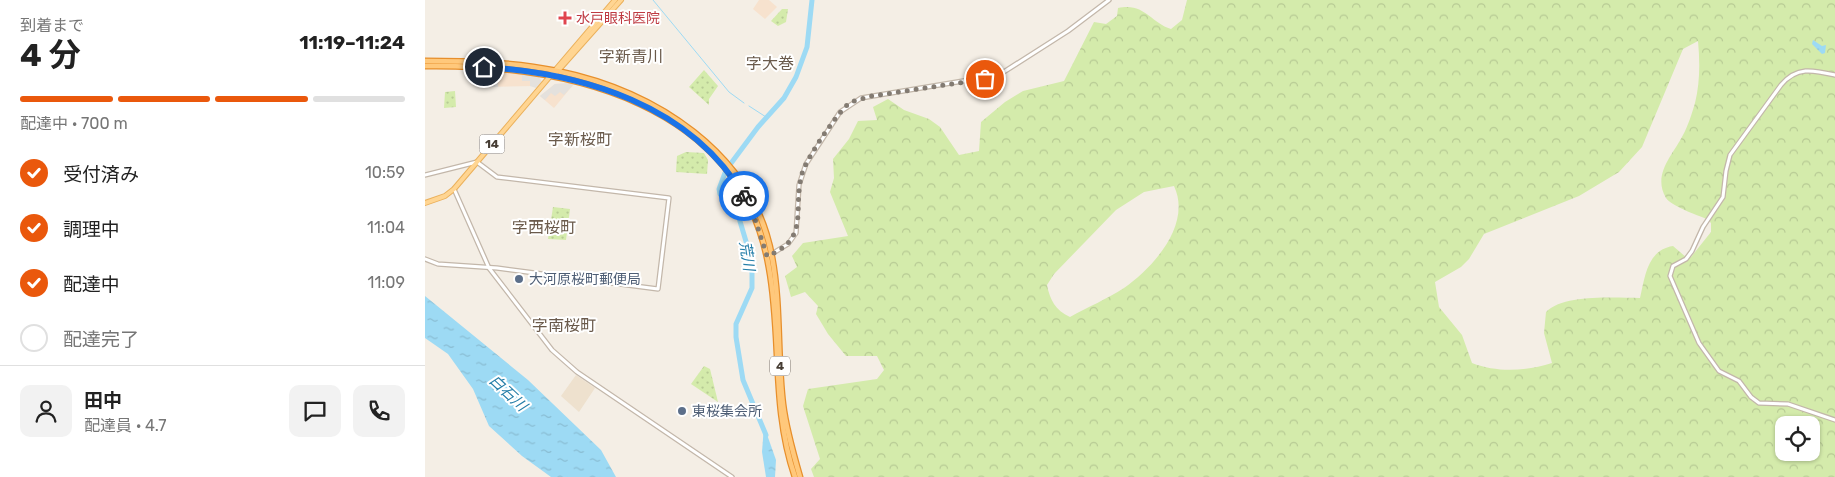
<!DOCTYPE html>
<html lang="ja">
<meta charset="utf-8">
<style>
body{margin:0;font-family:Rubik,"Noto Sans JP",sans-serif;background:#f2f2f2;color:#222;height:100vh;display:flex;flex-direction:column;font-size:19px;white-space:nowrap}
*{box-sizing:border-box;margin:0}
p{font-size:16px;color:#767676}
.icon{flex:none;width:28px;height:28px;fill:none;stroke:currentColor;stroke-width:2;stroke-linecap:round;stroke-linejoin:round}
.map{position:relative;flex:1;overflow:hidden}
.side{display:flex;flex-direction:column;background:#fff;width:425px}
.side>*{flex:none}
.fabs{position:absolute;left:1350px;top:416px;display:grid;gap:10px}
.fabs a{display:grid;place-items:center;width:45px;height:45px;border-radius:10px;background:#fff;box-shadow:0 1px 4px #0004;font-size:25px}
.pin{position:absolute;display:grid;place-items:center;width:42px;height:42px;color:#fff;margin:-21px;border:2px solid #fff;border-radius:50%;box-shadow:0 1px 5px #0007}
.courier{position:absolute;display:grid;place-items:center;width:50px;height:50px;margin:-25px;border:4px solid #1a73e8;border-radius:50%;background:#fff;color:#222;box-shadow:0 1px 6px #0007}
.summary em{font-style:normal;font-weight:700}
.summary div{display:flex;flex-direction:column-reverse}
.summary{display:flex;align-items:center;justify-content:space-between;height:85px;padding:0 20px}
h1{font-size:32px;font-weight:700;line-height:38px}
.bar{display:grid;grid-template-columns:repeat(4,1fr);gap:8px 5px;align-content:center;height:60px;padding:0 20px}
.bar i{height:6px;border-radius:4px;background:#e0e0e0}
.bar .selected{background:#ea580c}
.bar p{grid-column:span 4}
.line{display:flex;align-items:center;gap:12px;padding:0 20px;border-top:1px solid #e0e0e0}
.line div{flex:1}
.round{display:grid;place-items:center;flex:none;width:52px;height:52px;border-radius:10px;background:#f2f2f2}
ol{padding:0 20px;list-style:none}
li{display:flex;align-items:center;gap:15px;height:55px}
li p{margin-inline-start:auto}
li .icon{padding:5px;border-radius:50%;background:#ea580c;color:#fff;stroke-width:4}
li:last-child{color:#767676}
li i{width:28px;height:28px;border:2px solid #e0e0e0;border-radius:50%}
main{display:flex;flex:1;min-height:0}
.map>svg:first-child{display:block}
.commercial{fill:#f7e2ce}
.education{fill:#eee1ce}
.green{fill:url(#green-dots)}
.forest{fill:url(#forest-crowns);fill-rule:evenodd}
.parking{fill:#e4e1dd}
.water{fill:url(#water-ripples)}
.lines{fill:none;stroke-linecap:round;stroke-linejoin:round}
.stream{stroke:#9ddaf4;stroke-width:1}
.river{stroke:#9ddaf4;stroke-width:5}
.tertiary-casing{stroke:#c3b7aa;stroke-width:5.5}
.primary-casing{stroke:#ebb15c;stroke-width:6}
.trunk-casing{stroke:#e78f2c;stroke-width:7}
.tertiary{stroke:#fff;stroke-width:3}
.primary{stroke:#ffd592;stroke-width:4}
.trunk{stroke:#ffc87b;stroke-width:4.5}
.done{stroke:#837b72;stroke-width:5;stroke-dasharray:0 9}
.route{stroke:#1a73e8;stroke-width:6}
.health-dot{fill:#e0444e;stroke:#fff;stroke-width:2}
.service-dot{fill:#5c6f8a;stroke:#fff;stroke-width:2}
.labels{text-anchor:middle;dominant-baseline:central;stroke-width:4;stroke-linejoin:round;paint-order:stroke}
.shield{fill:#fff;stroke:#7e7771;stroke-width:1}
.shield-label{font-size:12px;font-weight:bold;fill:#463d34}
.health-label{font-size:14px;fill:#be3a42;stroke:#fff;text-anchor:start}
.service-label{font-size:14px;fill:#4e5e75;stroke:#fff;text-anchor:start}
.water-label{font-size:15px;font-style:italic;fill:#257ea8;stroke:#fff}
.quarter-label{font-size:16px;fill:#6a5a4b;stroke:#fff}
</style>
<main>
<section class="side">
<div class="summary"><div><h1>4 分</h1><p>到着まで</p></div><em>11:19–11:24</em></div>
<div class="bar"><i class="selected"></i><i class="selected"></i><i class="selected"></i><i></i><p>配達中 · 700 m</p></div>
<ol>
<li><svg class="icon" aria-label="check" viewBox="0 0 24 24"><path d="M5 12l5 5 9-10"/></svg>受付済み<p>10:59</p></li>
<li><svg class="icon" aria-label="check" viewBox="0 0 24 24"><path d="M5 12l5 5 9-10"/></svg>調理中<p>11:04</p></li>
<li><svg class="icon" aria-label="check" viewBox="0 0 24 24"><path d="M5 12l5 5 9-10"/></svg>配達中<p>11:09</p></li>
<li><i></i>配達完了</li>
</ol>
<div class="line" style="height:90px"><a class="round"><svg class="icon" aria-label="person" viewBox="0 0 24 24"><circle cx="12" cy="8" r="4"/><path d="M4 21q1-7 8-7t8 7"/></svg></a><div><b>田中</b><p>配達員 · 4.7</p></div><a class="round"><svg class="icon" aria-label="chat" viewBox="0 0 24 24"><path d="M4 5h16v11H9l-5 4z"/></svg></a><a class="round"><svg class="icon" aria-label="phone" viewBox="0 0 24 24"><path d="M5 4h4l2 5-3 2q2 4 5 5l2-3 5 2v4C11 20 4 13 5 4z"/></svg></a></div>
</section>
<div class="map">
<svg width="1410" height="477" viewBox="0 0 1410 477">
<defs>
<pattern id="green-dots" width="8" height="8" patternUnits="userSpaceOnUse" patternTransform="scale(1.25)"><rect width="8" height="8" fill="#d4ebab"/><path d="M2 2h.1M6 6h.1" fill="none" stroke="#b7ca94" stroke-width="1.8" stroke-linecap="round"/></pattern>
<pattern id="forest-crowns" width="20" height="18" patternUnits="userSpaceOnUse" patternTransform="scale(1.25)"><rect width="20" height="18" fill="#d4ebab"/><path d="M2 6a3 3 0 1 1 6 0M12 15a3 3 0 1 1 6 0" fill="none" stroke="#b7ca94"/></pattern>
<pattern id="water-ripples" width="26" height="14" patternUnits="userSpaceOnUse" patternTransform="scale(1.25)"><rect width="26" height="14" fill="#9ddaf4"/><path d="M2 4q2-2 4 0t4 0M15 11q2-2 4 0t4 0" fill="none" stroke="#89bcd2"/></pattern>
</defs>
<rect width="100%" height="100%" fill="#f4eee5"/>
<!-- commercial -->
<g class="commercial">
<path d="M334 0H344L352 7 340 19 328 9Z"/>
<path d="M56 70 113 76 117 82 111 88 109 86 56 87Z"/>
<path d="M145 83 148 85 129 108 115 96 130 84Z"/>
</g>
<!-- education -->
<path class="education" d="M151 375 170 388 154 412 136 396Z"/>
<!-- green -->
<g class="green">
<path d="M357 9H363L361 22 353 26 346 21Z"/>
<path d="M279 70 293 86 284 99V105L264 87Z"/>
<path d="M30 91 31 107 19 108 20 92Z"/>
<path d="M261 152 279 153 283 160 282 174 251 172 252 156Z"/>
<path d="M128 207 145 209 141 240 123 239Z"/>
<path d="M279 366 285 369 293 402 266 384Z"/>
</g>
<!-- forest -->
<path class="forest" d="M762 0H1410V477H389L386 469 395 459 378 406 383 389 452 379 459 370 452 356H421L403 334 391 314 393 306 380 292 366 297 360 276 372 267 367 256 378 243 423 236 405 192 409 178 408 159 424 139 433 121 452 120 448 107 463 99 479 110 504 119 515 127 534 155 554 151 556 122 580 102 598 91 639 81 669 22 681 24 692 16 693 8C719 2 725 22 746 29L757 20ZM1273 41C1275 62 1275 83 1270 103 1267 113 1263 126 1258 135 1248 155 1227 174 1241 198 1246 206 1272 215 1282 219L1286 223V232L1266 257 1262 258 1248 246C1222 250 1220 277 1215 298 1190 298 1139 294 1121 312L1119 333 1127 363C1101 371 1073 373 1047 363L1037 335 1014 307 1010 282 1036 267 1044 259 1059 234 1154 196 1194 172 1217 147 1258 49ZM749 186C767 224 729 267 699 288 682 299 663 307 645 317 630 310 625 300 622 285L629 274 691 210 719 192ZM1359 425H1386V452H1359Z"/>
<!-- parking -->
<g class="parking">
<path d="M56 70 61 71 62 79 66 78 65 71 72 72 73 87H56Z"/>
<path d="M97 75 113 76 117 82 111 88 105 86V81H97Z"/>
<path d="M145 83 148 85 139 95 135 92 130 96 126 93 120 100 115 96 130 84Z"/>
</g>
<!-- water -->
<g class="water">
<path d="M1388 40 1397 46 1401 45 1400 53 1397 54 1387 44Z"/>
<path d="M0 296 103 380 176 450 191 477H126L97 456 64 426 48 389 23 354 0 338Z"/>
<path d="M339 426 351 460 350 477H341L337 452Z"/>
</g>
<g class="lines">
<!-- stream -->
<g class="stream">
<path d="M228 0 304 92 319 103"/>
<path d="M324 106 341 117"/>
</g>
<!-- river -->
<path class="river" d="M341 435 318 380 311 337V324L327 288V273L323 248 314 218 295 194 294 189 301 170 333 127 359 98 371 77 382 47 387 0"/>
<defs>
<g id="tertiary">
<path d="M1410 75C1388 70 1372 66 1356 85L1305 155 1301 171 1298 197 1278 227 1267 251 1261 259 1248 266 1245 276 1274 343 1294 371 1314 381 1326 397 1334 403 1363 404 1410 420"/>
<path d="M0 175 52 162 72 177 244 198 233 289 72 268 13 264 0 259"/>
<path d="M29 189 64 268 127 350 152 372 307 477"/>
<path d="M345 255 363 244 371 233 374 185 381 164 415 112 436 98 574 75 643 31 684 0"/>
</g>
<g id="primary">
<path d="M131 73 196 0"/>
<path d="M0 203 20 196 29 189 190 0"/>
</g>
<g id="trunk">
<path d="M0 61C44 61 88 62 132 71 229 91 328 152 347 257 356 305 352 355 358 404 361 429 368 453 375 477"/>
<path d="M0 66C143 64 316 102 344 268 357 338 346 407 370 477"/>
</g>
</defs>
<!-- tertiary casing -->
<use href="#tertiary" class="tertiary-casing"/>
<!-- primary casing -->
<use href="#primary" class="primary-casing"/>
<!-- trunk casing -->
<use href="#trunk" class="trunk-casing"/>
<!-- tertiary -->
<use href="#tertiary" class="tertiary"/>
<!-- primary -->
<use href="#primary" class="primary"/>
<!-- trunk -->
<use href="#trunk" class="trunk"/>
</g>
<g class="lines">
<!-- done -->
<path class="done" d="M319 196 330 219 342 256C386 239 367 210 377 174 381 159 409 118 421 106L429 101 447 96 560 79"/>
<!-- route -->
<path class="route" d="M59 67C158 73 266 105 319 196"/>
</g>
<!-- markers -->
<path class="health-dot" d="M137.5 10.5h5v5h5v5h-5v5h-5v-5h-5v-5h5z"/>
<g class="service-dot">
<circle cx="94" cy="279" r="5"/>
<circle cx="257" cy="411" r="5"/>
</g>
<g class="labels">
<!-- shield labels -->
<g class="shield">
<rect x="54.5" y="134.5" width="25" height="19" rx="4"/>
<rect x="345" y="356.5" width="20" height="19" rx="4"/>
</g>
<g class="shield-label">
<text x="67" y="144">14</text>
<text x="355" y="366">4</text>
</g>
<!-- health labels -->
<g class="health-label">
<text x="151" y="18">水戸眼科医院</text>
</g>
<!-- service labels -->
<g class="service-label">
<text x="104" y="279">大河原桜町郵便局</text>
<text x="267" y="411">東桜集会所</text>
</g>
<!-- water labels -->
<g class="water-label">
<text transform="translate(322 256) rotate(81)">荒川</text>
<text transform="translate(83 393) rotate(43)">白石川</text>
</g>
<!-- quarter labels -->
<g class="quarter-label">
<text x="206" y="56">字新青川</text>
<text x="345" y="63">字大巻</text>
<text x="155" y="139">字新桜町</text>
<text x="119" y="227">字西桜町</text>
<text x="139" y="325">字南桜町</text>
</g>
</g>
</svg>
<div class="fabs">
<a><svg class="icon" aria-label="locate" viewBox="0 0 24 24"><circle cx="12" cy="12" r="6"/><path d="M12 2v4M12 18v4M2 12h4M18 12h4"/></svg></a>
</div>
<div class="pin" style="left:560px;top:79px;background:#ea580c"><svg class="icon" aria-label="bag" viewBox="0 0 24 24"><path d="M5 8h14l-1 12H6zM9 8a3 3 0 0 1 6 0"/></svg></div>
<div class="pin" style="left:59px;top:67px;background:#1f2937"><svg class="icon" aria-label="home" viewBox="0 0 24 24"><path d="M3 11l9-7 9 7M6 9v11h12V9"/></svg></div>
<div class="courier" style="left:319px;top:196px"><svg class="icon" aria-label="bike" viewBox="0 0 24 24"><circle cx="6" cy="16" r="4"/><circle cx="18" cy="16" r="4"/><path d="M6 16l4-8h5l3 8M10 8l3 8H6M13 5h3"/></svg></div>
</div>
</main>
